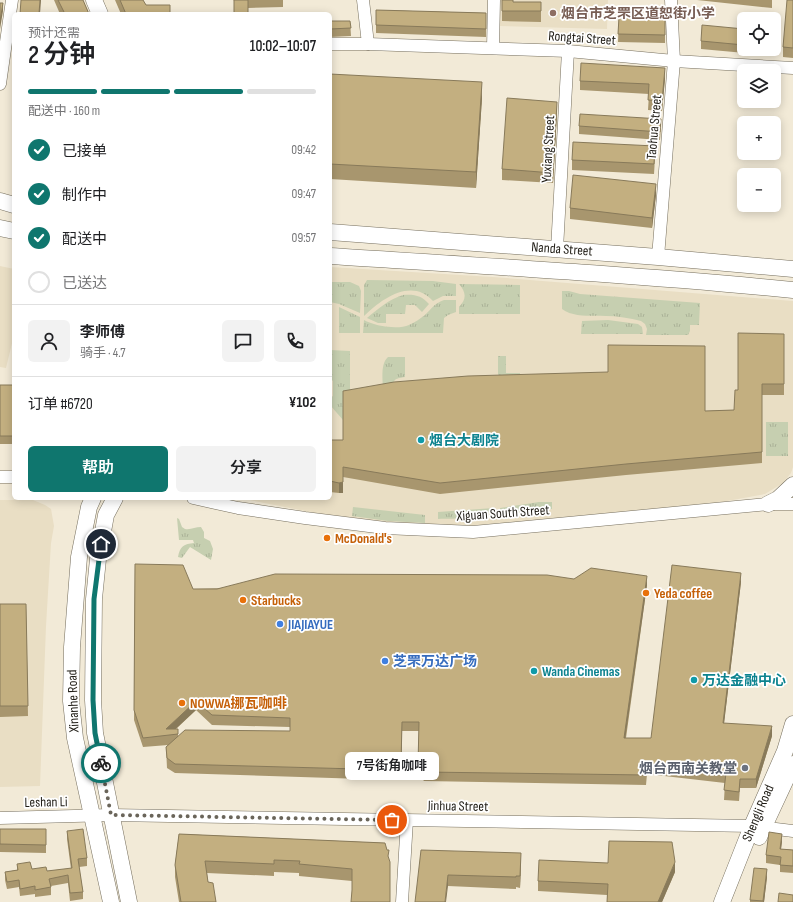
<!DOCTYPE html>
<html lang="zh">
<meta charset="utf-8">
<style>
body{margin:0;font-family:"Sofia Sans Condensed","Noto Sans SC",sans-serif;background:#f2f2f2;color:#202124;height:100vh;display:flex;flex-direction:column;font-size:15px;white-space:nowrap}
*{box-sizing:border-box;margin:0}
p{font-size:13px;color:#757577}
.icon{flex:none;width:22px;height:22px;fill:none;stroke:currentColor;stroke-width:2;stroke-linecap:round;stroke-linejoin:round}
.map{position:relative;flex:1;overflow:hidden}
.side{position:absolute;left:12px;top:12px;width:320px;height:488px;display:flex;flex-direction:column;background:#fff;border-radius:6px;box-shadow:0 2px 10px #0003}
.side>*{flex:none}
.buttons{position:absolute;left:737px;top:12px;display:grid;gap:8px}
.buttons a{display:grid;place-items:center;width:44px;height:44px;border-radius:6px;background:#fff;box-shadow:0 2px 10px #0003;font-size:20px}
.pin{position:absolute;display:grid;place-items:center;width:34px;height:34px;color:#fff;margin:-17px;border:2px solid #fff;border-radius:50%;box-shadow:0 1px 4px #0007}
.courier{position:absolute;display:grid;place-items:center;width:40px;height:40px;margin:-20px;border:3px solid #0f766e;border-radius:50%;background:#fff;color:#222;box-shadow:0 1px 5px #0007}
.bubble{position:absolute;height:28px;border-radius:6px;background:#fff;box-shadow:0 2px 10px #0003;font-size:13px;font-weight:600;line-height:28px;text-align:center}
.overview em{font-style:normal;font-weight:600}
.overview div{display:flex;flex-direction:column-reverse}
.overview{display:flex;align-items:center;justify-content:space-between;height:68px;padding:0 16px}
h1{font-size:26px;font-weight:600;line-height:30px}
.bar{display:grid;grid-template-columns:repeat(4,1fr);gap:6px 4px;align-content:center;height:48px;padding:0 16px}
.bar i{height:5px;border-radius:3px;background:#e0e0e0}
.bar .current{background:#0f766e}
.bar p{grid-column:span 4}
.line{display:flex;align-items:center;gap:10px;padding:0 16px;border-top:1px solid #e0e0e0}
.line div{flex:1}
.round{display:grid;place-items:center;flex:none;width:42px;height:42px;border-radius:6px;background:#f2f2f2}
ol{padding:0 16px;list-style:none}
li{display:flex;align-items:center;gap:12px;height:44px}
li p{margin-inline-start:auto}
li .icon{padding:4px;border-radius:50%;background:#0f766e;color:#fff;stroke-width:4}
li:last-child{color:#757577}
li i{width:22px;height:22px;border:2px solid #e0e0e0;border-radius:50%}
.primary-button{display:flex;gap:8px;margin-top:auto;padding:8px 16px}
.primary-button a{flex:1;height:46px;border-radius:6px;background:#0f766e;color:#fff;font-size:16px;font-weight:600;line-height:46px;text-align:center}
.primary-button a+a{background:#f2f2f2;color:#202124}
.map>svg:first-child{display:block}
.built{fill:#e9dec4}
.grass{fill:url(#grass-tufts)}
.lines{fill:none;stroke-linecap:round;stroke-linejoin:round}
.minor-casing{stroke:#766f5e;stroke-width:13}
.major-casing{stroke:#766f5e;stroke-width:17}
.minor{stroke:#fff;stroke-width:12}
.major{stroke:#fff;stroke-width:16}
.wall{fill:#a8966e;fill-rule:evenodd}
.shaded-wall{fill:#887a5a}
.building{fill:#c3af80;stroke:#887a5a}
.done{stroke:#6a655a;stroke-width:4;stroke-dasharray:0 7.2}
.route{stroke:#0f766e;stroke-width:5}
.education-dot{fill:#8d6e63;stroke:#fff;stroke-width:1.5}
.culture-dot{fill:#0f9aa8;stroke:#fff;stroke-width:1.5}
.food-dot{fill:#e8710a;stroke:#fff;stroke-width:1.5}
.shop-dot{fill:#3f7fe0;stroke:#fff;stroke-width:1.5}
.worship-dot{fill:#6b7280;stroke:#fff;stroke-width:1.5}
.labels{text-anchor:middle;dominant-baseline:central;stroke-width:3.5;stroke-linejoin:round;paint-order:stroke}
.education-label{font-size:14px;font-weight:bold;fill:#785e54;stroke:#fff;text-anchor:start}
.street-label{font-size:14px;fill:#201d16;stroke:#fff}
.culture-label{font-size:14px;font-weight:bold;fill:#0d838f;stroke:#fff;text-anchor:start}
.food-label{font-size:14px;font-weight:bold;fill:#c56008;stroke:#fff;text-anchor:start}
.shop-label{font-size:14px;font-weight:bold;fill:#366cbe;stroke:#fff;text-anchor:start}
.worship-label{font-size:14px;font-weight:bold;fill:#5b616d;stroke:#fff;text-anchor:end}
</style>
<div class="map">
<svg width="793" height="902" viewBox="0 0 793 902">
<defs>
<pattern id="grass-tufts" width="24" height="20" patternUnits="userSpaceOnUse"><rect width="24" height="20" fill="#c6cfb0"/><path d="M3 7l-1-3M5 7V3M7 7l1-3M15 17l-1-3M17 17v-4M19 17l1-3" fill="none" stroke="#aab197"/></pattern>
</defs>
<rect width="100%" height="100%" fill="#f2ead7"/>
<!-- built -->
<g class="built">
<path d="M499 0H608L607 29 498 26Z"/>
<path d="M0 266 14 269V335L6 368 0 367Z"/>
<path d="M330 267 493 277 793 301V467L791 473 783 483 765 494 684 509 454 527 361 521 310 512 239 498H330Z"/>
<path d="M0 500H33L45 505 51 509 54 526 51 543 46 626 40 786 0 787Z"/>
</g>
<!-- grass -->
<g class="grass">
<path d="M367 280 433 281 456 284V296H443L433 301C412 277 381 299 364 316V285Z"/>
<path d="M330 282H350L359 286 361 291 360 313 339 304 330 302Z"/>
<path d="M459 284 520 285V314H459V307C467 299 466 292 459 284Z"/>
<path d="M562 291H569L580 294 700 303 699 325H690V331L688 335H646L647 329 645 324 641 321C630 318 617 316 606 316 592 315 574 318 562 309Z"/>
<path d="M403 295C415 294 422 296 429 304L422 312 415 305H406L405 314H386V323H378L367 318C379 308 388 300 403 295Z"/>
<path d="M444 300H456V312L448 315 444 318 443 333H363L364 320C374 326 398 330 409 325 414 323 421 318 425 315 432 308 435 303 444 300Z"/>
<path d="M339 307 360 317V333H339Z"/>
<path d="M608 320 638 324 642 327 643 334H581L582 321Z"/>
<path d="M330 350 350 351V401L343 402V420L330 405V398L333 396V381L330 378Z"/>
<path d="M498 356H506V373H520V383L498 375Z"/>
<path d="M388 357H405V377C394 379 393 379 393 390H383C383 380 380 364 388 357Z"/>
<rect x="766" y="422" width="22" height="34"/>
<path d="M539 502H552V509L500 515V508Z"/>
<path d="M353 507 425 515V523L388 521 352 516Z"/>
<path d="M494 508C482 521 455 518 438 519V512Z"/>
<path d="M177 518 179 519 182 527 185 529C191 530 195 527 201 527L204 532V538L210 541 213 549 211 560 190 547 182 558 178 557C180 546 184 544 194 543L193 540H179Z"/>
</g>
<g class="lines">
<defs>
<g id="minor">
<path d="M363 0 368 44"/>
<path d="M330 44H368L568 51 674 61 793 68"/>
<path d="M493 48 494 0"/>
<path d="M0 84 12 0"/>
<path d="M557 249 568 51"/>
<path d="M658 257 674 61 671 0"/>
<path d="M0 477H14"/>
<path d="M193 498 238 508 305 518 385 528 473 532 768 504H793"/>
<path d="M0 818 111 815 752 826 793 831"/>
<path d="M402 902 407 820"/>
</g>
<g id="major">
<path d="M94 0 100 14"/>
<path d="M0 201 14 205"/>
<path d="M0 228 14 231"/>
<path d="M330 232 658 257 793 269"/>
<path d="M330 256C485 266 639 275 793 290"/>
<path d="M93 498 89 507 79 557 72 647 71 701 75 738 111 902"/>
<path d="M115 498 106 515 98 559 94 599 93 700 95 733 129 902"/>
<path d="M768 504 778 499 793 485"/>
<path d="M759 837 793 764"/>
<path d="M722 902 752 826 785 751 793 724"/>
</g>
</defs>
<!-- minor casing -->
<use href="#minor" class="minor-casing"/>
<!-- major casing -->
<use href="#major" class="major-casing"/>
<!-- minor -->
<use href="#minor" class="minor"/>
<!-- major -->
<use href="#major" class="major"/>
</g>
<!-- wall -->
<g class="wall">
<path d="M54 0H83L89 14H60Z"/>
<path d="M115 0H143L146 5 170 14H121Z"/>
<path d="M233 0H283V7L248 8Z"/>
<path d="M502 0 513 2H541V22L502 21Z"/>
<path d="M697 0H772V8Z"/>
<path d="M793 0V58L783 57V47Z"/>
<path d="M376 10 486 13V37L376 33Z"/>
<path d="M619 17 665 18V43L618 42Z"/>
<path d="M330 21H350L351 36 330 37Z"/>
<path d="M744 29V49H769L768 55 701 49V41Z"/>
<path d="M330 74 482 98 476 188 330 179Z"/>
<path d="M665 78 662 111 648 110 649 94 580 90V81Z"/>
<path d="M557 112 553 183 502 180V169Z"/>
<path d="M579 126 661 127 660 140 579 134Z"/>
<path d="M655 157 654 174 572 170V160Z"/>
<path d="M656 195 652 228 570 219V208Z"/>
<path d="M784 334V395H762V463L626 475 440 494 343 477V493H339L330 492V440H343L705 411 734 410 738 390Z"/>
<rect x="0" y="385" width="14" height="59"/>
<path d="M135 564 193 589 574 579 647 585 626 738H651L741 582 724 723 772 736 756 788H740L739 801 724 800 725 783 647 774 646 785 424 781 418 774 419 731H402L401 772 394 780 175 773 167 768 166 747 168 745 143 747 134 720ZM196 710 212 725 290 727V731L178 736V729H176Z"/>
<path d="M0 604H26L28 716 0 717Z"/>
<path d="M0 829H46V853L0 852Z"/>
<path d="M67 831 87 858V866L79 867 83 892V899L70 901 68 883 51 886V895L35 897V894L20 896 19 887 7 889 5 880V872L17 870V864L32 869 47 871 71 869 67 839Z"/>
<path d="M179 834 385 843 352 892V881L299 876V873L274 872V876L207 873 208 882 216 902H179L175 877V865Z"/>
<path d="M782 841 781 849 793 850V873L780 872V865L766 863V855Z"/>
<path d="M421 850 521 864 520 888 516 887V889L448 886Z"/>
<path d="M675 872 662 902H607V895L538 891V881Z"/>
<path d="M767 877 764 902H750V900Z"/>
</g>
<!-- shaded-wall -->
<g class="shaded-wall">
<path d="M40 0H41L40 14H39Z"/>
<path d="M3 3V11L0 29V21Z"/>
<path d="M665 68V78L662 111V101Z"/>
<path d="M482 82V98L476 188V172Z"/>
<path d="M557 102V112L553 183V173Z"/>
<path d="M656 184V195L652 228V218Z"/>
<path d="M343 482V493H339V483Z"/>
<path d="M741 573V582L723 732V723Z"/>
<path d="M647 576V585L624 747V738Z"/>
<path d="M196 701V710L169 735 166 729Z"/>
<path d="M402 722 401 772 394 780V770Z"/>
<path d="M772 726V736L756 788V779Z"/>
<path d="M782 834V841L780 857V849Z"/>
<path d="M521 853V864L520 888V876Z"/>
<path d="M675 862V872L662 902H658Z"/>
<path d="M767 869V877L764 902H763Z"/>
<path d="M448 875V886L446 902H445Z"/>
</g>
<!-- building -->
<g class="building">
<path d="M21 0H40L39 14H20Z"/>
<path d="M58 0H83L89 14H65Z"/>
<path d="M120 0H143L146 5H170V14H126Z"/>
<rect x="234" y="0" width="14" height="14"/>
<path d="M502 0H513V2H541V11H502Z"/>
<path d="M787 0H793V48L783 47Z"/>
<path d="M0 3H3L0 21Z"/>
<path d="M376 10 486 13V29L376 25Z"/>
<path d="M619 17 665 18V35L618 34Z"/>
<path d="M330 21H350L351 28 330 29Z"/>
<path d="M702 25 744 29V45L701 41Z"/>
<path d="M581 63 665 68 662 101 648 100 649 84 580 81Z"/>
<path d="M330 74 482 82 476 172 330 164Z"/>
<path d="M507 98 557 102 553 173 502 169Z"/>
<path d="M580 114 661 119 660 132 579 126Z"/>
<path d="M573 142 655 146 654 164 572 160Z"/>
<path d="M573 175 656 184 652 218 570 208Z"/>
<path d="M738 333 784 334V384H762V452L626 464 440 483 343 467V482L339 483 330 481V440H343V391L394 382 468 376 608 372V345L705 346V411L734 410 735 390H738Z"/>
<rect x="0" y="385" width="14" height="51"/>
<path d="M135 564 183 565 193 589H217L275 574 547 575 574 579 591 568 647 576 624 738H651L672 565 741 573 723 723 772 726 756 779H740L739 792 724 790 726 773 647 764 646 775 424 772 418 765 419 722H402L401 763 394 770 175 764 167 758 166 747 185 730 290 731V718L212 715 196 701 166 729H178V734L143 738 134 710Z"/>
<path d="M0 604H26L28 706H0Z"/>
<path d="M0 829H46V845L0 844Z"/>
<path d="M83 829 87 858 78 859 83 892 70 893 68 875 49 879 51 887 35 890V886L20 889 19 880 7 882 5 872 18 870 17 864 30 862 32 869 46 867 47 871 72 868 67 831Z"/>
<path d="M769 832 782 834 780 849 793 850V866L780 865 781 857 766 855Z"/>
<path d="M179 834 385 843 387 850H389L388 856 390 862V902H351L352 890V869L299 864 300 861 274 860V864L205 861 208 882 213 883 216 902H181L175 865Z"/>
<path d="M609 841 672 842 675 862 658 902H607L608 884 538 881 539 860 608 863Z"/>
<path d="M421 850 521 853 520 876H516V877L448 875 445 902H415Z"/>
<path d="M754 868 767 869 763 901 750 900Z"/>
<path d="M779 893 793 895V902H778Z"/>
</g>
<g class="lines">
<!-- done -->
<path class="done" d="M101 763 111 815 392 820"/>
<!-- route -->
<path class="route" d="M101 763 95 733 93 700 94 599 101 544"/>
</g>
<!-- markers -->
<circle class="education-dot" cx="553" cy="13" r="4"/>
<g class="culture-dot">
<circle cx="421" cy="440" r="4"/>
<circle cx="534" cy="671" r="4"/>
<circle cx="694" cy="680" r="4"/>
</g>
<g class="food-dot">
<circle cx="327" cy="538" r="4"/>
<circle cx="646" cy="593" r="4"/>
<circle cx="243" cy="600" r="4"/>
<circle cx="182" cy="703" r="4"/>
</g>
<g class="shop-dot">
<circle cx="280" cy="624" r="4"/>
<circle cx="385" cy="661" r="4"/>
</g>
<circle class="worship-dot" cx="745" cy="768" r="4"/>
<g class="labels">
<!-- education labels -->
<g class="education-label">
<text x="561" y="13">烟台市芝罘区道恕街小学</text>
</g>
<!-- street labels -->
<g class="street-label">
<text transform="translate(582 38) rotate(4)">Rongtai Street</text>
<text transform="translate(654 127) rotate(-85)">Taohua Street</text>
<text transform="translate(548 149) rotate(-87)">Yuxiang Street</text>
<text transform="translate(562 249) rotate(4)">Nanda Street</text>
<text transform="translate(503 513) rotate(-4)">Xiguan South Street</text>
<text transform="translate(73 701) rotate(-92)">Xinanhe Road</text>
<text transform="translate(46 802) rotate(-1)">Leshan Li</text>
<text transform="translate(458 806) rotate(1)">Jinhua Street</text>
<text transform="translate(758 813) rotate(-67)">Shengli Road</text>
</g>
<!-- culture labels -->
<g class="culture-label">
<text x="429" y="440">烟台大剧院</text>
<text x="542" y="671">Wanda Cinemas</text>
<text x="702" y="680">万达金融中心</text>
</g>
<!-- food labels -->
<g class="food-label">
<text x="335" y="538">McDonald's</text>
<text x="654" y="593">Yeda coffee</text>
<text x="251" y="600">Starbucks</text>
<text x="190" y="703">NOWWA挪瓦咖啡</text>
</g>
<!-- shop labels -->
<g class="shop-label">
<text x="288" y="624">JIAJIAYUE</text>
<text x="393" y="661">芝罘万达广场</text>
</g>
<!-- worship labels -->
<g class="worship-label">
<text x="737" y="768">烟台西南关教堂</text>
</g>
</g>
</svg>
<div class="buttons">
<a><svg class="icon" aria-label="locate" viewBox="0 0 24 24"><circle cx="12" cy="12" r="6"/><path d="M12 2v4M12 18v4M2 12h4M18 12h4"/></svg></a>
<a><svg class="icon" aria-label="layers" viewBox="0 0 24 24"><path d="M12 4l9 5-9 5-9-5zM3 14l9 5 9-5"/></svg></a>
<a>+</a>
<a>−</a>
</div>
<div class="pin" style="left:392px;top:820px;background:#ea580c"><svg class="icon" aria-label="bag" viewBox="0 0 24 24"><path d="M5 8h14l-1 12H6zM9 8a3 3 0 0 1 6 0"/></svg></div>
<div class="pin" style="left:101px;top:544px;background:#1f2937"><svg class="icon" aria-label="home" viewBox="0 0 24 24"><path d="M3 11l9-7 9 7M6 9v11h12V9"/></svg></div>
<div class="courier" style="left:101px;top:763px"><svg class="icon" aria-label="bike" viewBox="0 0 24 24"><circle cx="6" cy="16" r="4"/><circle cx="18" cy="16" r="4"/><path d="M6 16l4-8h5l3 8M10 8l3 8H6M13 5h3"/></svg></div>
<div class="bubble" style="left:345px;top:752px;width:94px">7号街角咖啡</div>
<section class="side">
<div class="overview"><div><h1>2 分钟</h1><p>预计还需</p></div><em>10:02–10:07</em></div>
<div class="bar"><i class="current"></i><i class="current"></i><i class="current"></i><i></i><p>配送中 · 160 m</p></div>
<ol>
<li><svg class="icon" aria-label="check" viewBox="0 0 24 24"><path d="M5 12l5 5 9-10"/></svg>已接单<p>09:42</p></li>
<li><svg class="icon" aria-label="check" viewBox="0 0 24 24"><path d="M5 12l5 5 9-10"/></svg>制作中<p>09:47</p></li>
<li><svg class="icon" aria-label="check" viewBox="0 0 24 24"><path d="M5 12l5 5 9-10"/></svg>配送中<p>09:57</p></li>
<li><i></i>已送达</li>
</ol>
<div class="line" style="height:72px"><a class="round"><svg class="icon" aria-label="person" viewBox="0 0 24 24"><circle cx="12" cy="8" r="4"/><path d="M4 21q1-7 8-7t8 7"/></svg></a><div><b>李师傅</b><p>骑手 · 4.7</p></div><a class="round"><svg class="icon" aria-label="chat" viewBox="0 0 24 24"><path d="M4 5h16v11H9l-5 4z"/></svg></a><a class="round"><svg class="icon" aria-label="phone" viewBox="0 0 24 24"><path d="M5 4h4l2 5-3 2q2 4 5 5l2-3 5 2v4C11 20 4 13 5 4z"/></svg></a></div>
<div class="line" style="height:52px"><div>订单 #6720</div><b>¥102</b></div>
<div class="primary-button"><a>帮助</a><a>分享</a></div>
</section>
</div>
